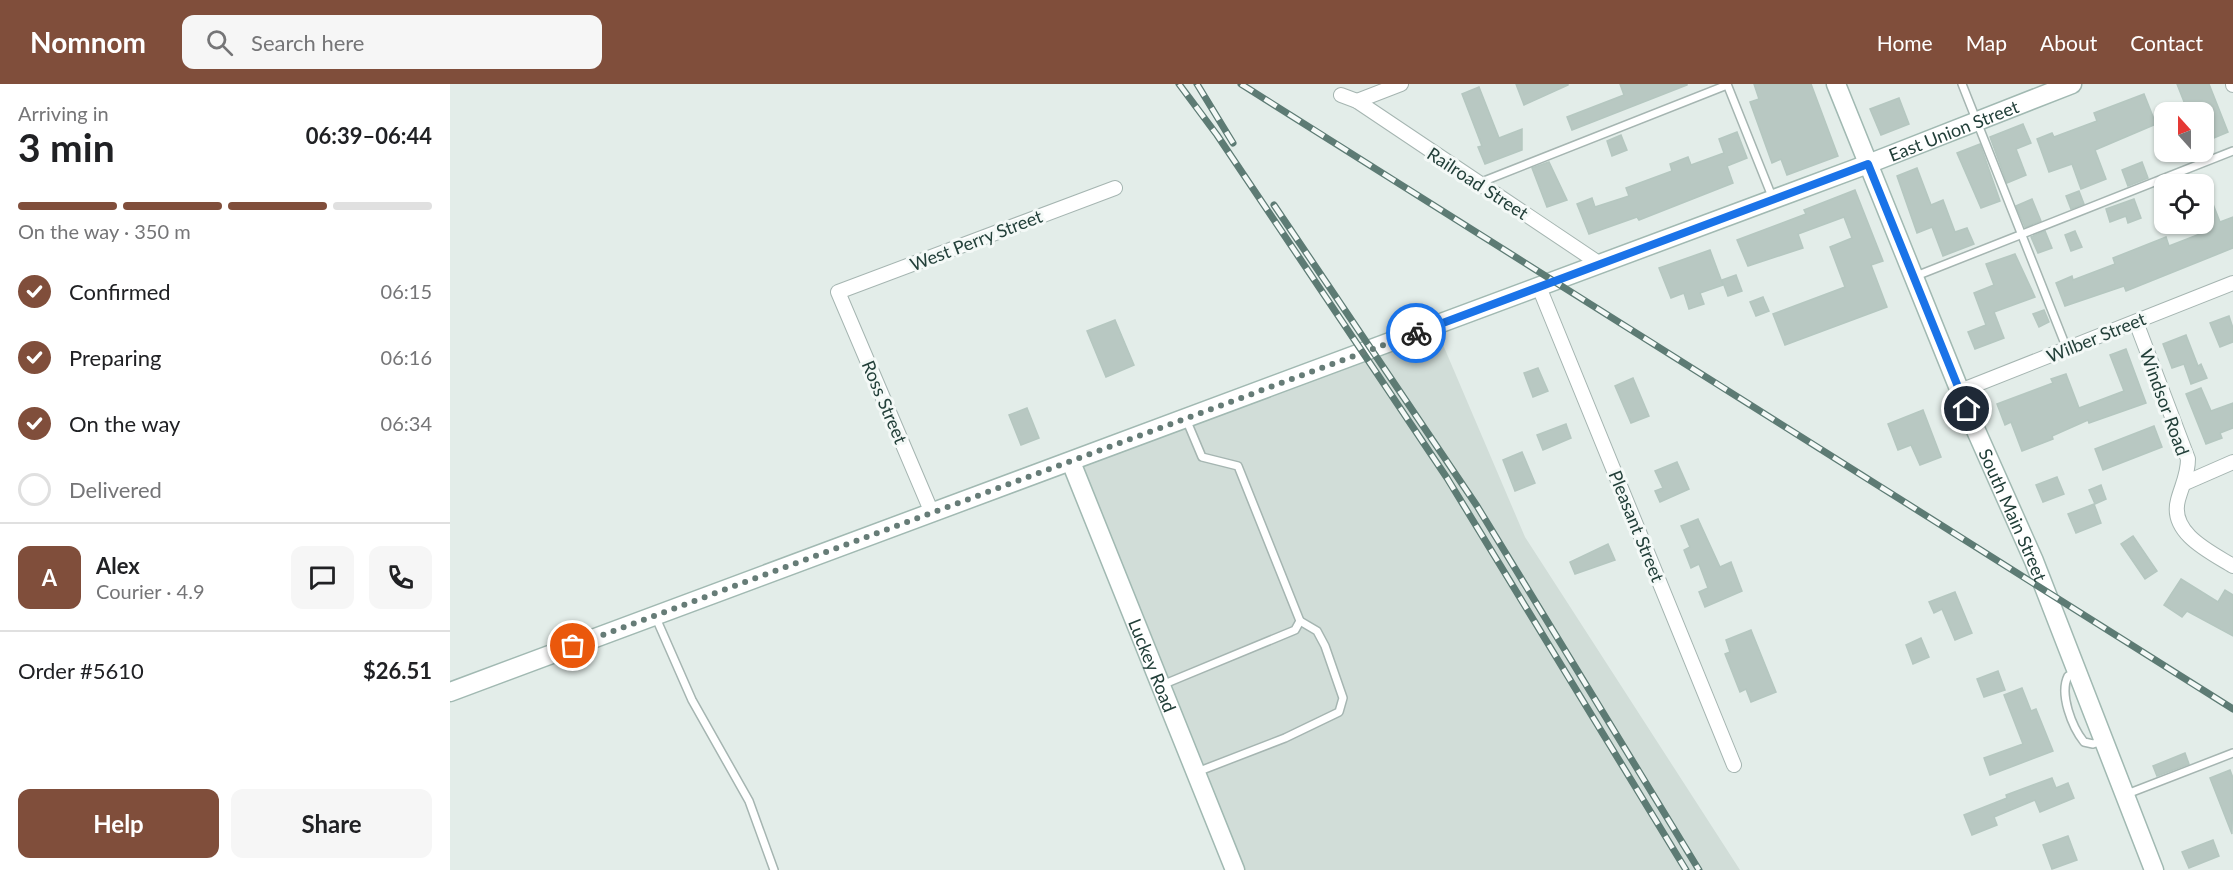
<!DOCTYPE html>
<meta charset="utf-8">
<style>
body{margin:0;font-family:Lato,sans-serif;background:#f6f6f6;color:#202124;height:100vh;display:flex;flex-direction:column;font-size:22px;white-space:nowrap}
*{box-sizing:border-box;margin:0}
p{font-size:20px;color:#757577}
.icon{flex:none;width:33px;height:33px;fill:none;stroke:currentColor;stroke-width:2;stroke-linecap:round;stroke-linejoin:round}
.map{position:relative;flex:1;overflow:hidden}
.drawer{display:flex;flex-direction:column;background:#fff;width:450px}
.drawer>*{flex:none}
.needle{width:39px;rotate:339deg}
.buttons{position:absolute;left:1704px;top:18px;display:grid;gap:12px}
.buttons a{display:grid;place-items:center;width:60px;height:60px;border-radius:12px;background:#fff;box-shadow:0 2px 4px #0004;font-size:30px}
.pin{position:absolute;display:grid;place-items:center;width:51px;height:51px;color:#fff;margin:-26px;border:3px solid #fff;border-radius:50%;box-shadow:0 2px 6px #0007}
.courier{position:absolute;display:grid;place-items:center;width:60px;height:60px;margin:-30px;border:4px solid #1a73e8;border-radius:50%;background:#fff;color:#222;box-shadow:0 2px 8px #0007}
.overview em{font-style:normal;font-weight:700}
.overview div{display:flex;flex-direction:column-reverse}
.overview{display:flex;align-items:center;justify-content:space-between;height:102px;padding:0 18px}
h1{font-size:39px;font-weight:700;line-height:45px}
.bar{display:grid;grid-template-columns:repeat(4,1fr);gap:9px 6px;align-content:center;height:72px;padding:0 18px}
.bar i{height:8px;border-radius:4px;background:#e0e0e0}
.bar .selected{background:#804e3b}
.bar p{grid-column:span 4}
.line{display:flex;align-items:center;gap:15px;padding:0 18px;border-top:2px solid #e0e0e0}
.line div{flex:1}
.round{display:grid;place-items:center;flex:none;width:63px;height:63px;border-radius:12px;background:#f6f6f6}
ol{padding:0 18px;list-style:none}
li{display:flex;align-items:center;gap:18px;height:66px}
li p{margin-inline-start:auto}
li .icon{padding:6px;border-radius:50%;background:#804e3b;color:#fff;stroke-width:4}
li:last-child{color:#757577}
li i{width:33px;height:33px;border:3px solid #e0e0e0;border-radius:50%}
.primary-button{display:flex;gap:12px;margin-top:auto;padding:12px 18px}
.primary-button a{flex:1;height:69px;border-radius:12px;background:#804e3b;color:#fff;font-size:24px;font-weight:700;line-height:69px;text-align:center}
.primary-button a+a{background:#f6f6f6;color:#202124}
header{display:flex;align-items:center;gap:36px;box-sizing:border-box;height:84px;padding:0 30px;background:#804e3b;color:#fff}
header strong{font-size:28px}
nav{display:flex;gap:33px;margin-inline-start:auto;font-size:21px}
.search{width:420px;height:54px;background:#f6f6f6;display:flex;align-items:center;gap:15px;box-sizing:border-box;padding:0 21px;border-radius:12px;color:#757577;font-size:22px}
main{display:flex;flex:1;min-height:0}
.map>svg:first-child{display:block}
.built{fill:#d1ddd8}
.building{fill:#b8c8c2;stroke:#b5c7c0;stroke-width:1.5}
.lines{fill:none;stroke-linecap:round;stroke-linejoin:round}
.lane-casing{stroke:#a5b5b1;stroke-width:10}
.street-casing{stroke:#a5b5b1;stroke-width:16}
.secondary-casing{stroke:#a1b9b2;stroke-width:21}
.lane{stroke:#fff;stroke-width:7}
.street{stroke:#fff;stroke-width:14}
.secondary{stroke:#fff;stroke-width:18}
.rail-casing{stroke:#5d7b74;stroke-width:7}
.rail{stroke:#f4f9f7;stroke-width:4.5;stroke-dasharray:14;stroke-linecap:butt}
.done{stroke:#667c77;stroke-width:6;stroke-dasharray:0 10.8}
.route{stroke:#1a73e8;stroke-width:8}
.labels{text-anchor:middle;dominant-baseline:central;stroke-width:6;stroke-linejoin:round;paint-order:stroke}
.street-label{font-size:18px;fill:#223f39;stroke:#f4f9f7}
</style>
<header>
<strong>Nomnom</strong>
<div class="search"><svg class="icon" aria-label="search" viewBox="0 0 24 24"><circle cx="10" cy="10" r="6"/><path d="M15 15l6 6"/></svg>Search here</div>
<nav><a>Home</a><a>Map</a><a>About</a><a>Contact</a></nav>
</header>
<main>
<section class="drawer">
<div class="overview"><div><h1>3 min</h1><p>Arriving in</p></div><em>06:39–06:44</em></div>
<div class="bar"><i class="selected"></i><i class="selected"></i><i class="selected"></i><i></i><p>On the way · 350 m</p></div>
<ol>
<li><svg class="icon" aria-label="check" viewBox="0 0 24 24"><path d="M5 12l5 5 9-10"/></svg>Confirmed<p>06:15</p></li>
<li><svg class="icon" aria-label="check" viewBox="0 0 24 24"><path d="M5 12l5 5 9-10"/></svg>Preparing<p>06:16</p></li>
<li><svg class="icon" aria-label="check" viewBox="0 0 24 24"><path d="M5 12l5 5 9-10"/></svg>On the way<p>06:34</p></li>
<li><i></i>Delivered</li>
</ol>
<div class="line" style="height:108px"><b class="round" style="background:#804e3b;color:#fff">A</b><div><b>Alex</b><p>Courier · 4.9</p></div><a class="round"><svg class="icon" aria-label="chat" viewBox="0 0 24 24"><path d="M4 5h16v11H9l-5 4z"/></svg></a><a class="round"><svg class="icon" aria-label="phone" viewBox="0 0 24 24"><path d="M5 4h4l2 5-3 2q2 4 5 5l2-3 5 2v4C11 20 4 13 5 4z"/></svg></a></div>
<div class="line" style="height:78px"><div>Order #5610</div><b>$26.51</b></div>
<div class="primary-button"><a>Help</a><a>Share</a></div>
</section>
<div class="map">
<svg width="1783" height="786" viewBox="0 0 1783 786">
<rect width="100%" height="100%" fill="#e3ede9"/>
<!-- built -->
<path class="built" d="M985 242 1075 453 1290 786H789L621 378Z"/>
<!-- building -->
<g class="building">
<path d="M1066 0H1118V1L1074 21Z"/>
<path d="M1170 0H1237V1L1122 46 1117 33 1174 11Z"/>
<path d="M1304 0H1361L1388 72 1337 91 1331 75 1322 79 1300 18 1309 15Z"/>
<path d="M1727 0H1759L1778 48 1754 58V28H1738Z"/>
<path d="M1029 3 1049 54 1072 45V66L1035 80 1028 63 1032 62 1012 10Z"/>
<path d="M1694 10 1706 40 1645 66 1656 95 1631 105 1622 80 1599 88 1587 55 1602 49 1604 53 1647 37 1644 29Z"/>
<path d="M1449 14 1459 40 1431 51 1420 25Z"/>
<path d="M1573 40 1581 59 1566 65 1576 91 1557 99 1540 53Z"/>
<path d="M1287 48 1297 74 1277 82 1283 99 1189 136 1187 133 1139 150 1127 120 1142 114 1145 123 1179 112 1176 104 1222 87 1220 80 1238 73 1241 81 1274 69 1269 55Z"/>
<path d="M1171 51 1177 66 1162 72 1157 57Z"/>
<path d="M1530 60 1550 117 1531 124 1507 69Z"/>
<path d="M1099 78 1117 116 1097 123 1082 84Z"/>
<path d="M1692 78 1698 94 1678 102 1672 86Z"/>
<path d="M1467 84 1481 121 1493 116 1505 148 1517 144 1524 160 1493 172 1482 143 1467 149 1447 92Z"/>
<path d="M1754 97 1770 138 1783 133V164L1676 207 1674 202 1615 222 1606 199 1622 192 1623 196 1665 180 1663 174 1716 153 1719 162 1755 148Z"/>
<path d="M1405 106 1433 177 1421 181 1437 223 1335 261 1323 230 1395 203 1380 163 1402 154 1394 133 1348 150 1353 164 1298 182 1287 156 1356 130 1354 126Z"/>
<path d="M1629 107 1634 120 1621 125 1616 112Z"/>
<path d="M1582 115 1591 137 1575 143 1566 122Z"/>
<path d="M1684 115 1691 134 1678 139 1676 132 1660 138 1656 125Z"/>
<path d="M1595 147 1602 164 1588 169 1581 153Z"/>
<path d="M1625 147 1632 163 1621 167 1615 151Z"/>
<path d="M1260 166 1273 201 1250 209 1254 220 1239 225 1234 209 1221 214 1209 184Z"/>
<path d="M1565 170 1585 213 1544 228 1554 254 1525 265 1518 248 1536 241 1524 209 1544 201 1536 180Z"/>
<path d="M1286 191 1292 207 1278 212 1272 196Z"/>
<path d="M1313 213 1319 227 1306 232 1300 218Z"/>
<path d="M1594 226 1599 238 1589 243 1583 230Z"/>
<path d="M1779 232 1783 244V258L1770 263 1760 239Z"/>
<path d="M665 236 684 281 656 293 637 247Z"/>
<path d="M1736 251 1748 282 1751 280 1757 294 1741 300 1734 280 1722 284 1713 260Z"/>
<path d="M1676 265 1696 319 1639 339 1638 336 1602 352 1603 355 1572 367 1561 338 1555 341 1547 320 1603 299 1601 295 1616 290 1629 324 1674 307 1660 271Z"/>
<path d="M1088 284 1098 307 1083 313 1074 289Z"/>
<path d="M1183 294 1199 332 1181 339 1165 302Z"/>
<path d="M1751 304 1761 327 1783 319V344L1770 349 1772 354 1756 360 1736 310Z"/>
<path d="M577 324 589 354 571 361 559 331Z"/>
<path d="M1473 326 1491 373 1470 381 1461 361 1448 366 1438 340Z"/>
<path d="M1116 340 1121 354 1093 366 1087 351Z"/>
<path d="M1704 342 1712 363 1653 386 1645 365Z"/>
<path d="M1072 368 1085 399 1065 407 1053 376Z"/>
<path d="M1227 378 1239 405 1210 418 1205 407 1213 404 1205 387Z"/>
<path d="M1607 393 1614 410 1593 418 1586 401Z"/>
<path d="M1651 401 1656 415 1645 420 1639 406Z"/>
<path d="M1644 420 1651 439 1626 449 1618 430Z"/>
<path d="M1248 435 1270 483 1281 478 1292 507 1255 523 1249 508 1258 504 1249 480 1241 484 1234 466 1240 463 1231 442Z"/>
<path d="M1683 452 1707 487 1695 495 1671 460Z"/>
<path d="M1158 460 1165 476 1125 490 1120 478Z"/>
<path d="M1731 495 1768 518 1775 506 1783 511V552L1737 527 1732 533 1714 521Z"/>
<path d="M1505 508 1522 549 1505 556 1492 525 1484 529 1479 518Z"/>
<path d="M1301 546 1326 608 1301 618 1296 605 1290 608 1275 570 1280 568 1276 556Z"/>
<path d="M1471 554 1479 573 1463 580 1456 561Z"/>
<path d="M1548 587 1555 606 1534 613 1527 595Z"/>
<path d="M1572 604 1581 627 1586 625 1603 667 1540 691 1534 674 1573 660 1554 611Z"/>
<path d="M1735 669 1739 680 1707 692 1703 682Z"/>
<path d="M1780 686 1783 694 1782 750 1760 694Z"/>
<path d="M1602 694 1606 704 1618 699 1624 714 1590 728 1585 716 1544 733 1547 741 1522 751 1514 731 1557 714 1556 711Z"/>
<path d="M1618 752 1627 776 1602 785 1593 761Z"/>
<path d="M1763 756 1769 772 1739 784 1732 768Z"/>
</g>
<g class="lines">
<defs>
<g id="lane">
<path d="M1277 0 1323 115"/>
<path d="M1512 0 1617 265"/>
<path d="M1029 99 1277 1"/>
<path d="M1466 192 1783 67"/>
<path d="M206 534 242 616 299 717 324 786"/>
<path d="M1627 587 1618 592C1609 610 1622 643 1634 658L1643 660 1652 657"/>
<path d="M712 601 845 546 850 537 788 382 752 373 736 335"/>
<path d="M747 688 835 654 889 628 893 614 875 562 867 547 850 537"/>
<path d="M1677 710 1783 669"/>
</g>
<g id="street">
<path d="M1783 0V1"/>
<path d="M891 11 907 17 1150 180"/>
<path d="M907 17 951 0"/>
<path d="M1089 203 1284 681"/>
<path d="M1686 238 1738 375C1738 391 1732 401 1728 416 1719 449 1760 468 1783 482"/>
<path d="M1510 307 1783 199"/>
<path d="M1735 399 1783 378"/>
<path d="M482 429 388 208 665 104"/>
</g>
<g id="secondary">
<path id="s1" d="M1386 0 1524 342 1584 477 1704 786"/>
<path id="s2" d="M621 378 785 786"/>
<path id="s3" d="M0 608 1418 80 1622 0"/>
</g>
</defs>
<!-- lane casing -->
<use href="#lane" class="lane-casing"/>
<!-- street casing -->
<use href="#street" class="street-casing"/>
<!-- secondary casing -->
<use href="#secondary" class="secondary-casing"/>
<!-- lane -->
<use href="#lane" class="lane"/>
<!-- street -->
<use href="#street" class="street"/>
<!-- secondary -->
<use href="#secondary" class="secondary"/>
<defs>
<g id="rail">
<path d="M729 0 767 51 997 394 1236 786"/>
<path d="M747 0 783 59"/>
<path d="M791 0 1783 625"/>
<path d="M824 121 1027 422 1249 786"/>
</g>
</defs>
<!-- rail casing -->
<use href="#rail" class="rail-casing"/>
<!-- rail -->
<use href="#rail" class="rail"/>
</g>
<g class="lines">
<!-- done -->
<path class="done" d="M123 562 966 249"/>
<!-- route -->
<path class="route" d="M966 249 1418 80 1517 325"/>
</g>
<g class="labels">
<!-- street labels -->
<g class="street-label">
<text stroke="none"><textPath href="#s3" startOffset="1605">East Union Street</textPath></text>
<text transform="translate(1028 99) rotate(33)">Railroad Street</text>
<text transform="translate(526 156) rotate(-21)">West Perry Street</text>
<text transform="translate(1646 253) rotate(-22)">Wilber Street</text>
<text transform="translate(435 318) rotate(67)">Ross Street</text>
<text transform="translate(1715 318) rotate(70)">Windsor Road</text>
<text stroke="none"><textPath href="#s1" startOffset="466">South Main Street</textPath></text>
<text transform="translate(1187 442) rotate(68)">Pleasant Street</text>
<text stroke="none"><textPath href="#s2" startOffset="219">Luckey Road</textPath></text>
</g>
</g>
</svg>
<div class="buttons">
<a><svg class="needle" viewBox="-14 -14 28 28"><path d="M0-13l5 13h-10z" fill="#e53935"/><path d="M0 13l5-13h-10z" fill="#757577"/></svg></a>
<a><svg class="icon" aria-label="locate" viewBox="0 0 24 24"><circle cx="12" cy="12" r="6"/><path d="M12 2v4M12 18v4M2 12h4M18 12h4"/></svg></a>
</div>
<div class="pin" style="left:123px;top:562px;background:#ea580c"><svg class="icon" aria-label="bag" viewBox="0 0 24 24"><path d="M5 8h14l-1 12H6zM9 8a3 3 0 0 1 6 0"/></svg></div>
<div class="pin" style="left:1517px;top:325px;background:#1f2937"><svg class="icon" aria-label="home" viewBox="0 0 24 24"><path d="M3 11l9-7 9 7M6 9v11h12V9"/></svg></div>
<div class="courier" style="left:966px;top:249px"><svg class="icon" aria-label="bike" viewBox="0 0 24 24"><circle cx="6" cy="16" r="4"/><circle cx="18" cy="16" r="4"/><path d="M6 16l4-8h5l3 8M10 8l3 8H6M13 5h3"/></svg></div>
</div>
</main>
